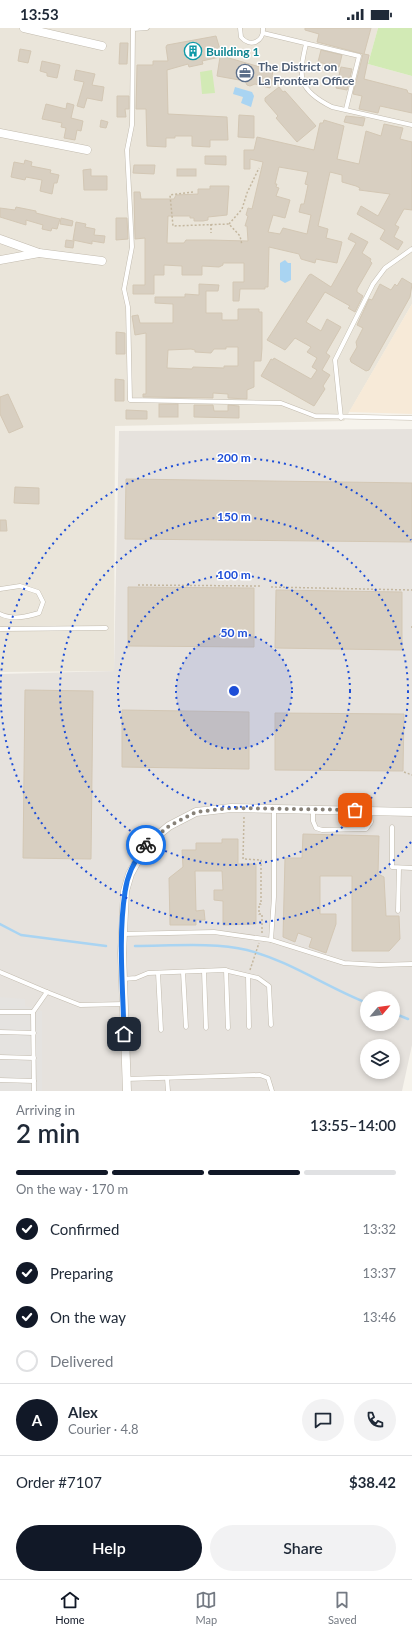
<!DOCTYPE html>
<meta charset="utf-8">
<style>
body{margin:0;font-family:Lato,sans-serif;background:#f2f2f3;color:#1f2937;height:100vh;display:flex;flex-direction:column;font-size:15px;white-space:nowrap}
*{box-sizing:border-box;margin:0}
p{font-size:13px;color:#747a83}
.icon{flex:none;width:22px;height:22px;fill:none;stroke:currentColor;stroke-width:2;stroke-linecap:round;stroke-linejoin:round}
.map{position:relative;height:1063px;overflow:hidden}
.drawer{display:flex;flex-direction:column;background:#fff;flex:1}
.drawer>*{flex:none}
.needle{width:26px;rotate:61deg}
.tools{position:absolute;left:360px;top:963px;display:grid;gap:8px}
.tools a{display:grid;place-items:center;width:40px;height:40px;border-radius:50%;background:#fff;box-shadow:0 2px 6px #0003;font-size:20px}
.pin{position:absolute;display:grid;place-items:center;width:34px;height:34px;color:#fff;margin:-17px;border-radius:8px;box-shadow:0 2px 6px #0006}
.courier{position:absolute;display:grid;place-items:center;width:40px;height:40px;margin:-20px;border:3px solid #1a73e8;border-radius:50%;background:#fff;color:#222;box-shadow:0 1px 5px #0007}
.head em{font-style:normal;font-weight:600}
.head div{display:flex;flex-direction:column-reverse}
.head{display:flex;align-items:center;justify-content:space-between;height:68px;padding:0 16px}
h1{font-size:26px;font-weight:600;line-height:30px}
.bar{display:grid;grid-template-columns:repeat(4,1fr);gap:6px 4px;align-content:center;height:48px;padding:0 16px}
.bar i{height:5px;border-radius:3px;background:#e0e1e3}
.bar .active{background:#111827}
.bar p{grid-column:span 4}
.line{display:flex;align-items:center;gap:10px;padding:0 16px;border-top:1px solid #e0e1e3}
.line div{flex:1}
.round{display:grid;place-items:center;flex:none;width:42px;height:42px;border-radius:21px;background:#f2f2f3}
ol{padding:0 16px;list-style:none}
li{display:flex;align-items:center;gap:12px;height:44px}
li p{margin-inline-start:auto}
li .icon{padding:4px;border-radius:50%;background:#111827;color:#fff;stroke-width:4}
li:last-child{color:#747a83}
li i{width:22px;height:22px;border:2px solid #e0e1e3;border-radius:50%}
.button{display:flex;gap:8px;margin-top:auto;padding:8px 16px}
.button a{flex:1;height:46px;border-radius:24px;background:#111827;color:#fff;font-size:16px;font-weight:600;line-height:46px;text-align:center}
.button a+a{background:#f2f2f3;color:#1f2937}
.status{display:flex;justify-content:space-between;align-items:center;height:28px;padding:0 20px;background:#fff;direction:ltr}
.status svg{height:11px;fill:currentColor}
.tabs{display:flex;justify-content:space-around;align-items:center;height:56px;border-top:1px solid #e0e1e3;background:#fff;font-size:11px;color:#747a83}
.tabs a{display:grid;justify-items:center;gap:2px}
.tabs .active{color:#111827}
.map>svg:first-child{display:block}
.residential{fill:#eae5da}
.commercial{fill:#f7ead8}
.industrial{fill:#e6e2dd;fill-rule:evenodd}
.green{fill:#d2eab5}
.parking{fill:#e5e3e0}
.water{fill:#a9d4f2}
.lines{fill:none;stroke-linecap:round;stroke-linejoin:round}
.stream{stroke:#a9d4f2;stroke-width:2.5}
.building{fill:#d8cfc1;stroke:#d3c7b4;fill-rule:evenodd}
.lane-casing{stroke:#c2bbae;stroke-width:5}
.street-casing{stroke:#c2bbae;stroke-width:9}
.path{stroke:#c4b79f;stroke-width:1.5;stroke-dasharray:2 2;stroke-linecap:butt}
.lane{stroke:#fff;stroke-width:4}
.street{stroke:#fff;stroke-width:8}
.done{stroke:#878178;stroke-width:4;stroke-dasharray:0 7.2}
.route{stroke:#1a73e8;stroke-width:5}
.ring{fill:none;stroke:#1d4ed8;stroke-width:2;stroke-dasharray:2 4}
.labels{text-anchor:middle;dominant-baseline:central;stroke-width:3;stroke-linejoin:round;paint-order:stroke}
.culture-label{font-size:12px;font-weight:bold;fill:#0d838f;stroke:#fff;text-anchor:start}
.service-label{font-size:12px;font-weight:bold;fill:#4e5e75;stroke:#fff;text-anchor:start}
.centre{fill:#1d4ed8;stroke:#fff;stroke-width:2}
.ring-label{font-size:12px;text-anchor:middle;font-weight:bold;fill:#1d4ed8;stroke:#fff;stroke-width:3;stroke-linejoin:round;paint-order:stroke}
</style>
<div class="status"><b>13:53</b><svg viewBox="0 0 49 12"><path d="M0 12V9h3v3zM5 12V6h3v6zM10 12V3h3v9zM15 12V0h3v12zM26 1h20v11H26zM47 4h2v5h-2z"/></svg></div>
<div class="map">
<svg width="412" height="1063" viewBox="0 0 412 1063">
<rect width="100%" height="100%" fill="#f6f3ec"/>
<!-- residential -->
<path class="residential" d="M0 0H378L368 36 412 48V276L344 393 115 398 114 643 0 644Z"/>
<!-- commercial -->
<path class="commercial" d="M412 276V386L349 384Z"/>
<!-- industrial -->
<path class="industrial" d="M412 401V1017L402 1063H0V646L114 643 119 403ZM367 970H393V996H367ZM367 1018H393V1044H367Z"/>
<!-- green -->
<g class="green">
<path d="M378 0H412V48L368 36Z"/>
<path d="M212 42 215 65 202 66 200 44Z"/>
</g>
<!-- parking -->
<path class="parking" d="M0 969 25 971V978L42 983V1063H0Z"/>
<!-- water -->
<g class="water">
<path d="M235 59 252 64 254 68 251 79 241 75 243 69 233 66Z"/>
<path d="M285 232 288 235H291V252L285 255 280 252V235Z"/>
</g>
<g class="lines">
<!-- stream -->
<g class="stream">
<path d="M0 896 21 907 106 918"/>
<path d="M135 918C169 918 214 914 247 922 290 933 326 959 367 975"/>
<path d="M393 985 408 991"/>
</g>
</g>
<!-- building -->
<g class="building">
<path d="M305 0H371L364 26 369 27 364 51 407 62 408 65 412 66V85L380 78 378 85 359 81 362 68 353 66 363 26 317 14 319 6 305 2Z"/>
<path d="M216 8 222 28 260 39 261 35 270 37 269 42 273 43 272 48 273 49 270 60 255 56 250 58 247 57 245 53 217 48 220 29 202 33 203 36 189 39 188 36 167 42 168 86 227 89 228 112H210V119L192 118V108H175V110H166V119L147 118 146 81H136L137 37H153V33H168L166 19 167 17Z"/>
<path d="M120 15H128L127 36H119Z"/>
<path d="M20 21 31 23 28 35 18 33Z"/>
<path d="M321 22 342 27 339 39 318 34Z"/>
<path d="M42 33 60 37 57 50 47 48V45L40 43Z"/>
<path d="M341 39 352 41 347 62 336 60Z"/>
<path d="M76 42 95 46 92 57 104 59 102 73 87 70 84 80 77 78 84 54 74 52Z"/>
<path d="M279 59 283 64 285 63 316 98 297 114 276 90 278 88 265 73V70Z"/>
<path d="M117 68H129V81H125L126 89H117Z"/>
<path d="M67 75 74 77 71 90 83 93 81 103 77 102 75 112 64 110 66 100 61 99 62 95 42 91 46 76 66 81Z"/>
<path d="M239 87 254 88V110L238 109Z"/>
<path d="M346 88 365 90 363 98 344 94Z"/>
<path d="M101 92 108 94 106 100 100 99Z"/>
<path d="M324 92 344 98 337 131 359 136 366 103 381 108 384 96 403 100 400 111 412 114V182L404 181 395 197 399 199 394 209 403 214 398 222 380 211 385 202 357 186 361 178 378 188 390 166 359 162 360 160 356 158 342 154V147L330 144 318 198 328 201 326 210 342 214 337 235 316 231 315 235 301 231 299 226 269 219 268 259H265V261H240L239 273H233V254H244V235H223V237L219 239 202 238V247H182V238L164 237V247H154V266H133V257H145V210L135 211 134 164H140L141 171H174L176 167 198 166V161H210V158H229L227 187 208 189V192L203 193H194V190H190V188H168L167 215H184L186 212H209L248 213 247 198H245L248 188 246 187 248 180 252 181 263 134 250 131V141H244V122H254L257 109 314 122 320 95H323ZM279 139 308 144 305 156 308 157 304 176H301L299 184 311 187 307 206 283 200 280 206 268 204 273 187 285 190 290 172 276 168 279 160 276 159 277 156H275Z"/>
<path d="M205 128H226V137L205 136Z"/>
<path d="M25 132 32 134 31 138 51 142 50 145 59 147 57 155H54L52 166 40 163 42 152 26 149 25 152 11 149 14 134 24 136Z"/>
<path d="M134 137H155L154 146 133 145Z"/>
<path d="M91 141V148H107V162H84L83 142Z"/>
<rect x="177" y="141" width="19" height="7"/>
<path d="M16 179 36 183V185L60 191 57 201 52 200 51 203 42 201 43 197 26 192V197L0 189V180L15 182Z"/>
<path d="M61 190 73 193 72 198 60 196Z"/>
<path d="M116 190H127L128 211 116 212Z"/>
<path d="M76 194 86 196 85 199 95 201 94 207 105 208 104 215 92 213V216L73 212Z"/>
<path d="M351 205 368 214 362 225 371 231 370 233 372 235 357 261V264L363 268 355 284 348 280 350 278 325 264 306 294 321 303 327 291 341 299 326 325 330 328 322 342 330 347 323 358 325 361 314 378 261 348 271 331 273 332 274 330 311 351 317 342 312 339 317 330 307 324 311 319 295 310 285 322 267 312 309 247 311 246 331 259 356 215 348 211Z"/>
<path d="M66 212 74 213 73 220 65 219Z"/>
<path d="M402 250 412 256 410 269 369 342 366 343 351 334 350 331 357 319 356 314 363 300 357 297 369 271 372 272 380 256 391 262 395 256 397 258Z"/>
<path d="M199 256 219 257 218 263H206V285H222V292H238V281H259V284H262V320L261 333H254V359L247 362V371L228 370V366L213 365V370L143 369V366H146V305L135 307 132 288 138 287 140 295H173V276L155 275V269H185V266L199 267ZM226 319H238V338H224V340L193 339 192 341 167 340 168 322 191 321 195 322V324L211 325 214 321H226Z"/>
<path d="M116 304 125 305V326H116Z"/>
<path d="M115 351 124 352V373H115Z"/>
<path d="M8 366 23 399 9 405 0 386V369Z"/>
<rect x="159" y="376" width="19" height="13"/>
<path d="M194 377H213L214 383H228V377L239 378V390L194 389Z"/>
<path d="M126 382 147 383V391H126Z"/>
<path d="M126 451 412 455V514L125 511Z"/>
<path d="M15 459 39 460V476L14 475Z"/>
<path d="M0 492H6L7 503H0Z"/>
<path d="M128 559 254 560V619L128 618Z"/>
<path d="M276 562 402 564V622L275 620Z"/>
<path d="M25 662 93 663 91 831 23 830Z"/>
<path d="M122 682 249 684V741L122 739Z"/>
<path d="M275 685 404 686 403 743 275 742Z"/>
<path d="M303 806 379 808 378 846 384 849 386 888H399L400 911 389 923H352V848H320V886H336V896L326 925 309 919 312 910 298 905 295 914 283 909 285 830H302Z"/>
<path d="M222 811H238V836H256V896L223 897V873L214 872V862H223L222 843H195L196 883 204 882 205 892H196V897H170L169 850 183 839 182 822H196V815H222Z"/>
</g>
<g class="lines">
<defs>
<g id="lane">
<path d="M147 0 133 1 132 97 127 122 132 219 124 261 128 279 130 372 281 375 315 388 412 390"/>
<path d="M240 0 241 9C250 20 264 14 263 0"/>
<path d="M263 5 359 28 346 81"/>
<path d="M306 16C298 50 298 62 332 79L412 97"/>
<path d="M341 390 335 332 373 256 385 240 412 221"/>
<path d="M0 561 20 558 38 564 43 574 39 585C26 589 13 592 0 586"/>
<path d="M0 601 106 600"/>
<path d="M313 782V793L316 800 322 802 366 801 371 794 369 783"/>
<path d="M392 799V839L412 840"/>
<path d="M398 883 399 840"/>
<path d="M123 906 214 904 271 912 344 935 379 937 412 936"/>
<path d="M271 912 274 869V781"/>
<path d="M226 942 228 1000"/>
<path d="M204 943 206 1000"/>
<path d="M0 944 47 964"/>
<path d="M183 944 186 999"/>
<path d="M158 945 161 1002"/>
<path d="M248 948 249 999"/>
<path d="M123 951 136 950 148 945 224 942 258 950 269 958 271 997"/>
<path d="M0 984H33"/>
<path d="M0 1004 34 1005"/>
<path d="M0 1029 34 1030"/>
<path d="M167 1050 168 1063"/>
<path d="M126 1051 260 1047 268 1050 272 1063"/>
<path d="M0 1052 34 1053"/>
<path d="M34 1063 33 984 47 964 80 977 124 976"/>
</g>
<g id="street">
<path d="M24 0 102 18"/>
<path d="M0 105 87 122"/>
<path d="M0 211 39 225 102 233"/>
<path d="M0 232 39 225"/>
<path d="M127 1063 122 925 125 863 130 846 146 817 169 798 196 784 231 780 412 784"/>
</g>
</defs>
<!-- lane casing -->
<use href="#lane" class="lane-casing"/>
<!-- street casing -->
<use href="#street" class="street-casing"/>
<!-- path -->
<g class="path">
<path d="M193 164 170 167 173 198 229 196 240 208 242 217"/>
<path d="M211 196V205"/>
<path d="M229 196 242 181 247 165 259 140"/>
<path d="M138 557 260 558"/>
<path d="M271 559 412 562"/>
<path d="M412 598V602"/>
<path d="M404 744 412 747"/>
<path d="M244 789 243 831 261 832V876H259V886H262V906"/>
<path d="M250 942 259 915"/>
</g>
<!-- lane -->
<use href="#lane" class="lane"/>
<!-- street -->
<use href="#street" class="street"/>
</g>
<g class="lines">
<!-- done -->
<path class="done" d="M146 817 169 798 196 784 231 780 355 782"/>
<!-- route -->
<path class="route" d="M124 1006C123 959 118 910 125 864 127 847 136 830 146 817"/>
</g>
<!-- distance rings -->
<circle cx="234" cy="663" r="58" fill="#1d4ed8" fill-opacity=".12"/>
<g class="ring">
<circle cx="234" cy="663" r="58"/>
<circle cx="234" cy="663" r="116"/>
<circle cx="234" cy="663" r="174"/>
<path d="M411 814A233 233 0 1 1 411 512"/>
</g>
<!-- icons -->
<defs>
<symbol id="building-ring" viewBox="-11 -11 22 22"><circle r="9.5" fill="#fff" stroke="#0f9aa8" stroke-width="1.5"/><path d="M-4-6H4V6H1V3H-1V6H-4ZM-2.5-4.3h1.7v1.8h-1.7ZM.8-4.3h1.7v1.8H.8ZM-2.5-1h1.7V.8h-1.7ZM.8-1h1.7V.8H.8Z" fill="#0f9aa8"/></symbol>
<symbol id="office-ring" viewBox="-11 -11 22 22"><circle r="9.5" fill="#fff" stroke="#5c6f8a" stroke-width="1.5"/><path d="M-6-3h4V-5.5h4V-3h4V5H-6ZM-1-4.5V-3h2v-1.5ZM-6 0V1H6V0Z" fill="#5c6f8a"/></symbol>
</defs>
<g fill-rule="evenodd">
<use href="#building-ring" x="183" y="13" width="20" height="20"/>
<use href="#office-ring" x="235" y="35" width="20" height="20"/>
</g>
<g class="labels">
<!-- culture labels -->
<g class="culture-label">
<text x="206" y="23">Building 1</text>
</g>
<!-- service labels -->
<g class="service-label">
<text x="258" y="38">The District on<tspan x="258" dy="14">La Frontera Office</tspan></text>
</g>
</g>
<circle cx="234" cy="663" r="6" class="centre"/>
<g class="ring-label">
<text x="234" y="434">200 m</text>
<text x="234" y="493">150 m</text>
<text x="234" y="551">100 m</text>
<text x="234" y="609">50 m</text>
</g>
</svg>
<div class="tools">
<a><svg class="needle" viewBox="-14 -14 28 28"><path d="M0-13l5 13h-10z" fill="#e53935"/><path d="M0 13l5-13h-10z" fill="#747a83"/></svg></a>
<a><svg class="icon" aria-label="layers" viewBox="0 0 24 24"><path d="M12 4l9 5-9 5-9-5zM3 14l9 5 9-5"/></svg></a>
</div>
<div class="pin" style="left:355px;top:782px;background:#ea580c"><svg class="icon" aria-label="bag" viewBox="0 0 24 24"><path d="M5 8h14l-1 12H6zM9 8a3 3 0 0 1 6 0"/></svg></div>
<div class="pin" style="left:124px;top:1006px;background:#1f2937"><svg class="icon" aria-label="home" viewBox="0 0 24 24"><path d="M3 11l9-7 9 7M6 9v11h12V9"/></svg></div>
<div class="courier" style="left:146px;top:817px"><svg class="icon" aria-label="bike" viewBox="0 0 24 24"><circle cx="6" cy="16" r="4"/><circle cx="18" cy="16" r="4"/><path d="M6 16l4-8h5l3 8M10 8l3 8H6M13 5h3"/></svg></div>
</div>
<section class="drawer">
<div class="head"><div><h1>2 min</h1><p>Arriving in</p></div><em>13:55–14:00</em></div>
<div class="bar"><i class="active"></i><i class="active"></i><i class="active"></i><i></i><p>On the way · 170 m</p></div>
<ol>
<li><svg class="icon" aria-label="check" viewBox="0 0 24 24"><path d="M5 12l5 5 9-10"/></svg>Confirmed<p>13:32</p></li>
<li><svg class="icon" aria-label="check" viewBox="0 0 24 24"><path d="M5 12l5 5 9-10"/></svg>Preparing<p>13:37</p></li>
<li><svg class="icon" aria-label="check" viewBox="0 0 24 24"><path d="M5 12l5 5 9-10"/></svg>On the way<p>13:46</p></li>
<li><i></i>Delivered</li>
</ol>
<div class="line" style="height:72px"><b class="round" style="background:#111827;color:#fff">A</b><div><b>Alex</b><p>Courier · 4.8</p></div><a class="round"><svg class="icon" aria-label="chat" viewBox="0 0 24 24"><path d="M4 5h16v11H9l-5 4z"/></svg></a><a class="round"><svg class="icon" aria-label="phone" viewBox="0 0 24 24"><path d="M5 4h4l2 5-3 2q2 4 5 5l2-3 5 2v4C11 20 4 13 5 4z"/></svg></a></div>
<div class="line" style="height:52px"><div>Order #7107</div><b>$38.42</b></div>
<div class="button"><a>Help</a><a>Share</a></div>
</section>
<nav class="tabs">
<a class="active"><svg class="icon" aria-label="home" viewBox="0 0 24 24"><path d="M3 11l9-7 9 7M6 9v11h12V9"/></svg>Home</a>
<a><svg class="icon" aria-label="map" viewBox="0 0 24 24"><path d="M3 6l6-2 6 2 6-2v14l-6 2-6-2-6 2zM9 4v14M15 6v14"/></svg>Map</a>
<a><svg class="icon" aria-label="saved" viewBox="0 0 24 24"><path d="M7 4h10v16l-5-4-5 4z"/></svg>Saved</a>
</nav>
